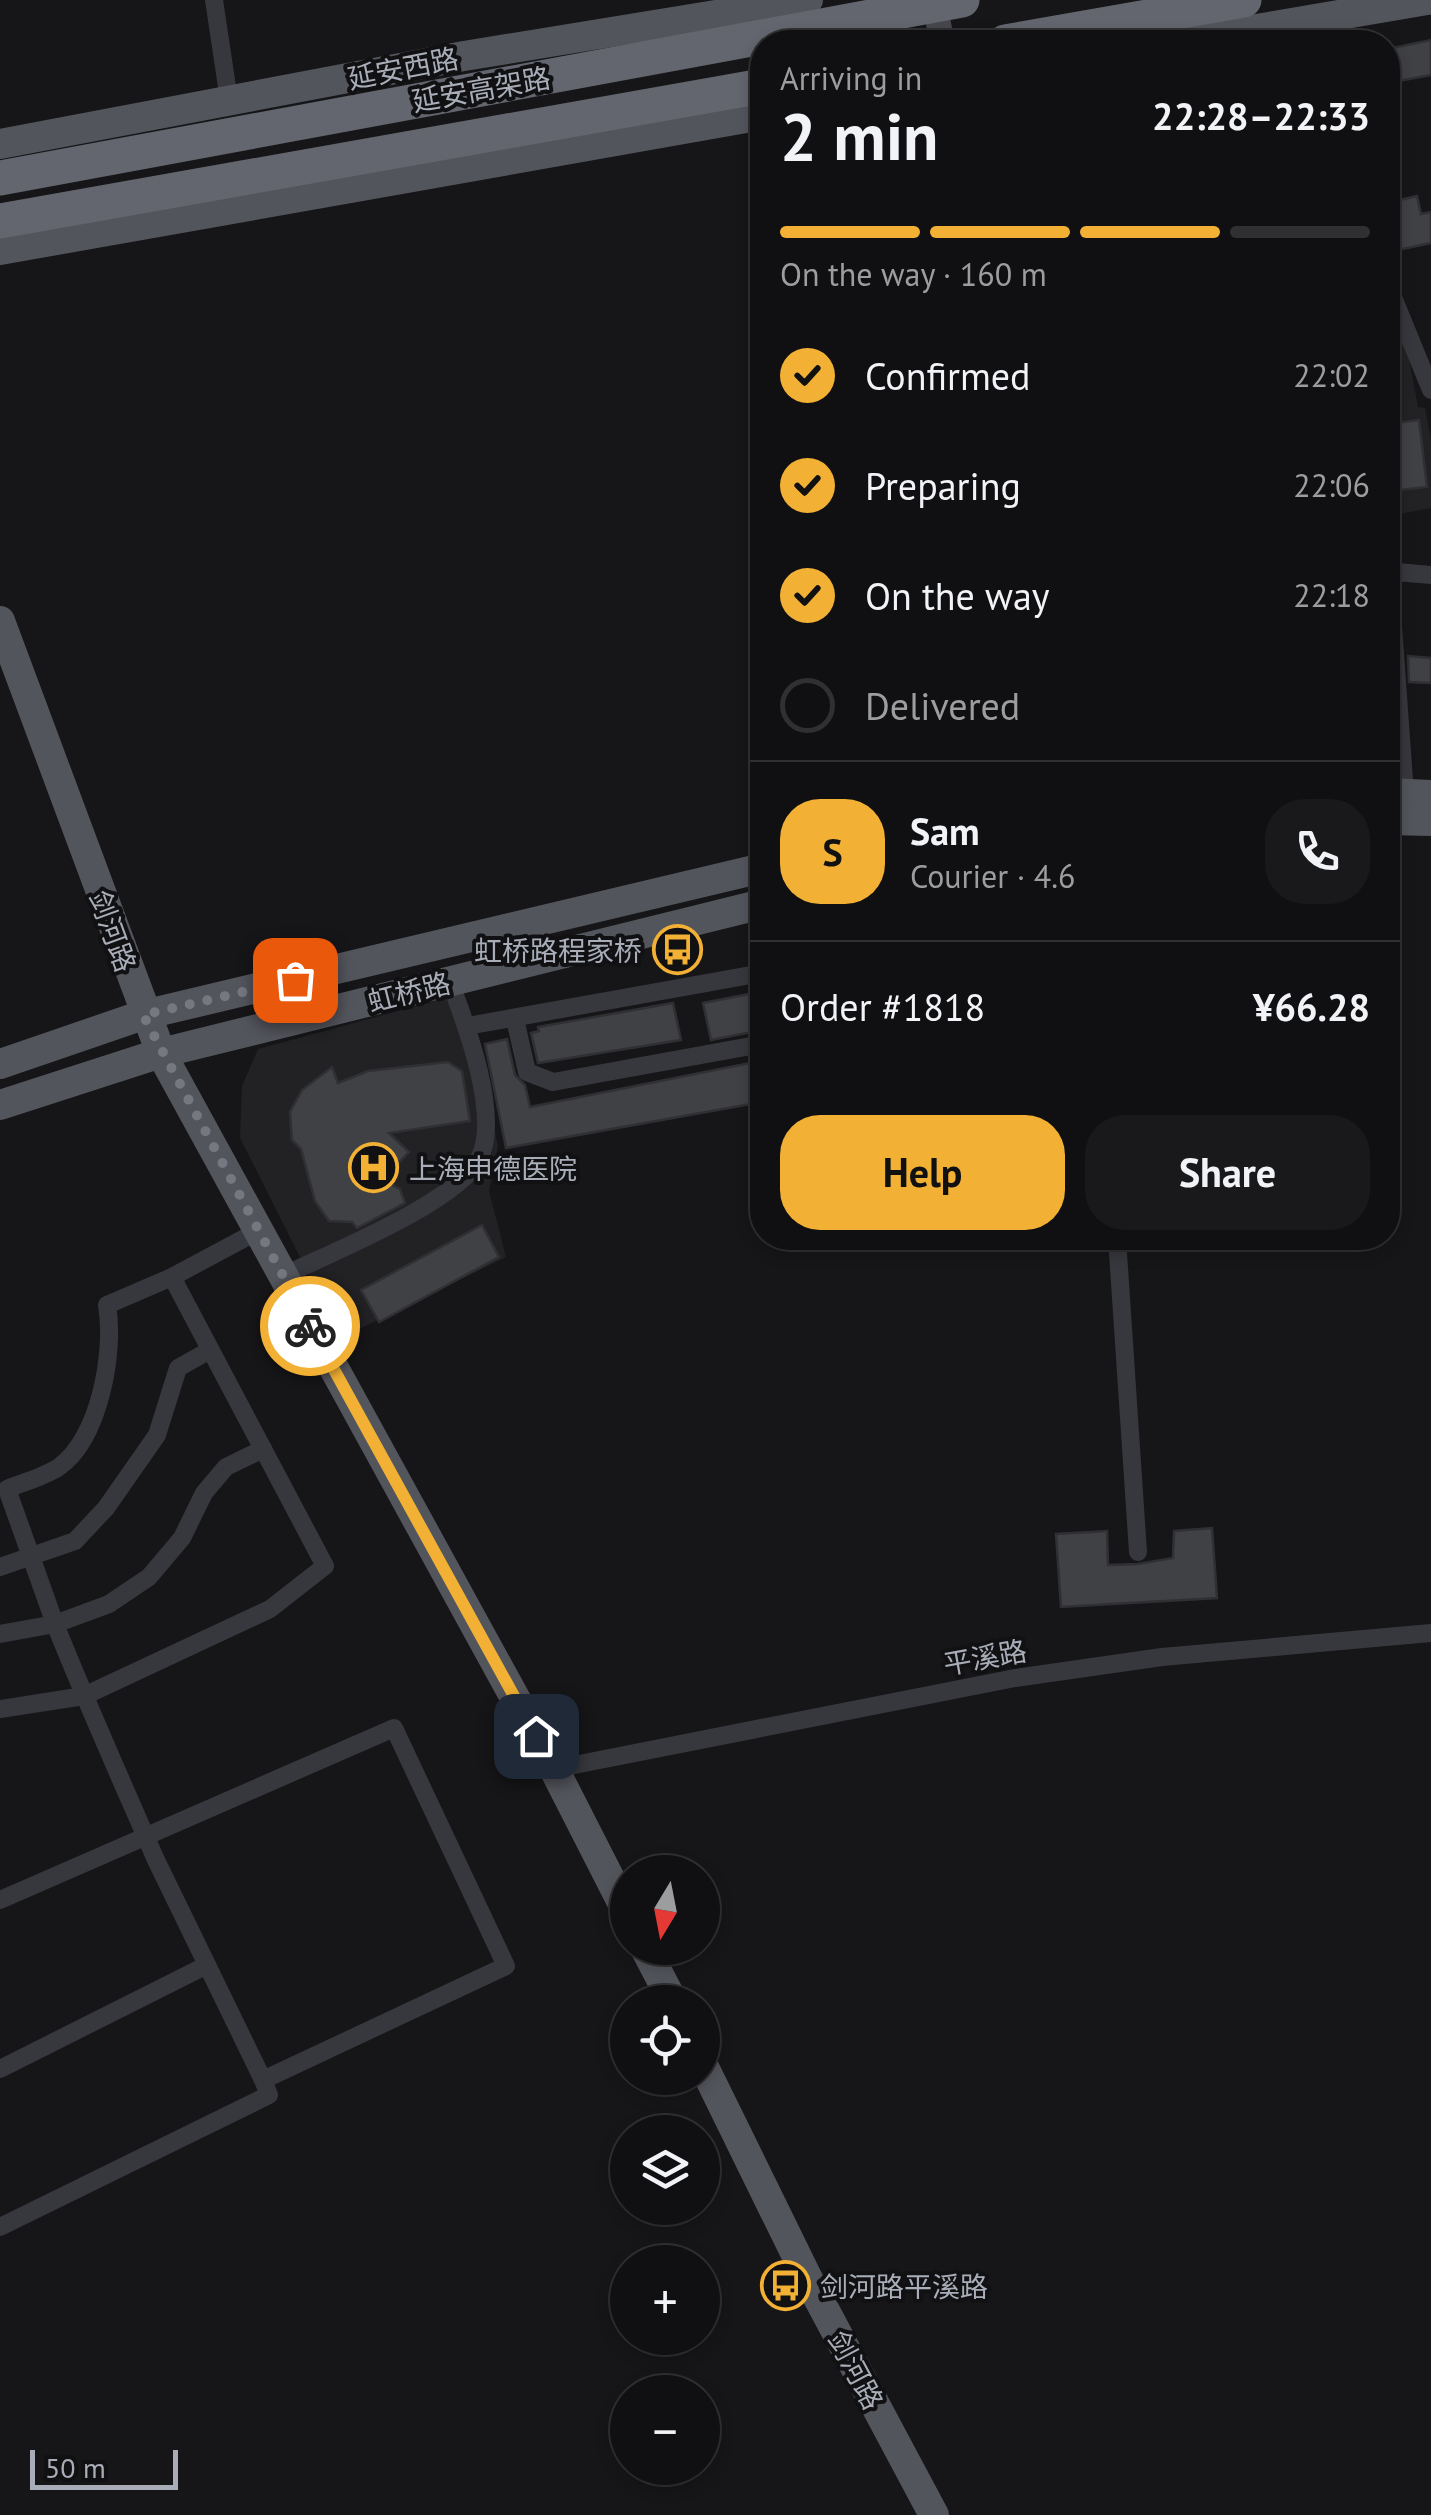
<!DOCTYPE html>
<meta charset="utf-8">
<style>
body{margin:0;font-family:"PT Sans","Noto Sans SC",sans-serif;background:#19191b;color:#f1f3f6;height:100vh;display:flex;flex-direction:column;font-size:38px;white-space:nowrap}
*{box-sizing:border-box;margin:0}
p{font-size:32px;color:#9c9d9f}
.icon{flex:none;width:55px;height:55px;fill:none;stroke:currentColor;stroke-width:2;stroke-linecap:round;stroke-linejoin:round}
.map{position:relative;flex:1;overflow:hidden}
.panel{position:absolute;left:750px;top:30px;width:650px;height:1220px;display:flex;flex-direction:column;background:#101012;border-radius:40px;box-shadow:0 5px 15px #0003,0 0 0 2px #303032}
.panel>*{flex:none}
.needle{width:65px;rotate:190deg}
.fabs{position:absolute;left:610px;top:1855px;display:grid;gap:20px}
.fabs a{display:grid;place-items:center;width:110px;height:110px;border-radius:50%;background:#101012;box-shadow:0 5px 15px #0003,0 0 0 2px #303032;font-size:50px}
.scale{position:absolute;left:30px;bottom:25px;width:148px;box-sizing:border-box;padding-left:10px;border:5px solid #a8adb8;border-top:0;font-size:28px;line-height:35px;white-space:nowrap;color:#a8adb8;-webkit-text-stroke:8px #111113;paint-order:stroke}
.pin{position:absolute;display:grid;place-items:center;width:85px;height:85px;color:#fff;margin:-42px;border-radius:20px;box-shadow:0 5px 15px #0006}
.courier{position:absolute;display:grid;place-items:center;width:100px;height:100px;margin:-50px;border:8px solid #f2b134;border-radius:50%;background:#fff;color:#222;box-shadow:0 2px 12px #0007}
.head em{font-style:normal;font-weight:700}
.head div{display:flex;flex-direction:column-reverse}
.head{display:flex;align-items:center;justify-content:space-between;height:170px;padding:0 30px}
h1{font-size:65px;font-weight:700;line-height:75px}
.bar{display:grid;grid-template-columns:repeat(4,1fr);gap:15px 10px;align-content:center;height:120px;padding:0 30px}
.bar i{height:12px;border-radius:8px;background:#303032}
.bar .on{background:#f2b134}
.bar p{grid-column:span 4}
.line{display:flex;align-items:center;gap:25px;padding:0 30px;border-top:2px solid #303032}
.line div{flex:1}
.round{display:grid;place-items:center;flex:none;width:105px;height:105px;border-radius:40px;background:#19191b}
ol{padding:0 30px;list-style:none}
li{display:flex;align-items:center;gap:30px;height:110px}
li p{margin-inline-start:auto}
li .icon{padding:10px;border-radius:50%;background:#f2b134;color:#111;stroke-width:4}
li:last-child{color:#9c9d9f}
li i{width:55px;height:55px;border:5px solid #303032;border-radius:50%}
.button{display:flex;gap:20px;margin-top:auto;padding:20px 30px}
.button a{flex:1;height:115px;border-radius:40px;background:#f2b134;color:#111;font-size:40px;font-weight:700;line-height:115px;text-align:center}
.button a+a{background:#19191b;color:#f1f3f6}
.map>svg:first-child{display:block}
.built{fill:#222225}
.building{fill:#404145;stroke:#303034;stroke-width:2.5}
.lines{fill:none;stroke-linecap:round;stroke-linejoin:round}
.street{stroke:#37383d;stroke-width:18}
.secondary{stroke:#45474d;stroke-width:25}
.primary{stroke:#53555c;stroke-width:30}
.highway{stroke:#63666e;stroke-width:35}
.highway-bridge{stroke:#63666e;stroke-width:35}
.done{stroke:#757880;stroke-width:10;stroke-dasharray:0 18}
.route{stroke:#f2b134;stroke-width:12}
.labels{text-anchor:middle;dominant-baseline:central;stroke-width:8;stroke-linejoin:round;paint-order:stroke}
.street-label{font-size:28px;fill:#a8adb8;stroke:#111113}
.poi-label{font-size:28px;fill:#a8adb8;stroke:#111113;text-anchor:start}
</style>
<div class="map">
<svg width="1431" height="2515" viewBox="0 0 1431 2515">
<rect width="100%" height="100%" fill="#161618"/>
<!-- built -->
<g class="built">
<path d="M1397 294 1418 407 1425 408 1431 440V508L1388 516V296Z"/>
<path d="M461 994 472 1018 498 1146 489 1191 506 1257 341 1338 240 1138 242 1086 258 1049Z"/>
</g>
<!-- building -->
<g class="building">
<path d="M1431 40V75L1388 83V49Z"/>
<path d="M1417 196 1421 214 1431 212V243L1389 252 1388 218 1398 215 1395 201Z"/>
<path d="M1419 420 1427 487 1399 490 1388 482V424Z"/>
<path d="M1408 656 1431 658V683L1409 682Z"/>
<path d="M759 992 762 1030 711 1040 703 1003Z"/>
<path d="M673 1003 681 1040 538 1063 531 1033 539 1031 538 1027Z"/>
<path d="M507 1039 515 1075 525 1085 530 1107 760 1061 762 1102 506 1148 485 1044Z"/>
<path d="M448 1062 462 1071 470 1121 389 1133 409 1152 382 1180 400 1189 405 1203 357 1228 352 1222 329 1221 315 1201 301 1149 292 1140 290 1112 302 1090 332 1067 338 1083 368 1071Z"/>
<path d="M482 1225 499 1257 379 1322 361 1290Z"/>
<path d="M1212 1528 1217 1598 1061 1607 1056 1534 1107 1531 1108 1565 1138 1564 1173 1558 1174 1531Z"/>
</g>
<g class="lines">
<!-- street -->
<g class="street">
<path d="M214 0 229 100"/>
<path d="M1388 285 1431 390"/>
<path d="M1405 794 1390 585 1397 572 1431 575"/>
<path d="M515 1019 527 1072 553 1082 762 1044"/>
<path d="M467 1026 762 973"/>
<path d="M1117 1238 1138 1552"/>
<path d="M283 1276C328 1254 458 1202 479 1159 501 1117 466 1024 450 982"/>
<path d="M172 1277 107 1305C115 1351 100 1438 59 1467 44 1477 24 1482 7 1489L55 1624 109 1604 149 1577 182 1538 204 1493 226 1467 263 1449"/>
<path d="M0 1567 75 1541 106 1508 157 1435 178 1368 210 1350"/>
<path d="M0 1634 55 1624C87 1704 122 1782 156 1860L263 2080 506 1966 394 1728 0 1900"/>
<path d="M0 1709 84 1696 270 1609 325 1566 172 1277 258 1231"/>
<path d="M554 1769 1015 1678 1162 1657 1431 1633"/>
<path d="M0 2069 207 1965"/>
<path d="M0 2227 269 2095 263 2080"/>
</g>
<!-- secondary -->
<path class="secondary" d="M934 0 942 42"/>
<!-- primary -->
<g class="primary">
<path d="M1180 42 1427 0"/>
<path d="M0 144 464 56 808 0"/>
<path d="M0 250 762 115"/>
<path d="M0 621 161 1053 554 1769 628 1914"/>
<path d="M1388 793 1431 795"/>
<path d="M1388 820 1431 821"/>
<path d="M0 1064 143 1015 762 868"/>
<path d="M0 1105 161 1053 762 904"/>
<path d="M645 1948 673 2002"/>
<path d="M702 2063 808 2279 934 2515"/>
</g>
<!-- highway -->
<g class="highway">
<path d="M1005 42 1244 0"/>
<path d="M0 221 762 86"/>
</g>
<!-- highway-bridge -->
<path class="highway-bridge" d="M0 178 962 0"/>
</g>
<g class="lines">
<!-- done -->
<path class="done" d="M295 980 143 1015 310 1326"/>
<!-- route -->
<path class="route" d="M310 1326 536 1736"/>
</g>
<!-- icons -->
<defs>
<symbol id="bus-ring" viewBox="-11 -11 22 22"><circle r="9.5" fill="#111113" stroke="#f2b134" stroke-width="1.5"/><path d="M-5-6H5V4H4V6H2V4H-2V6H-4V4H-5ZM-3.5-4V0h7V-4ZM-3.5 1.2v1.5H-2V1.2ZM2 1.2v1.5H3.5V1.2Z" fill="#f2b134"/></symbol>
<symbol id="hospital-ring" viewBox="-11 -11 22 22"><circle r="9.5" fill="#111113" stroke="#f2b134" stroke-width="1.5"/><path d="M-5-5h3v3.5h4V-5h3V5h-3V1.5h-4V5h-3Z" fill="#f2b134"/></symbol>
</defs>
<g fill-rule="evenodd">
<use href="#bus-ring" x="650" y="922" width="55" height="55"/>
<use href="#hospital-ring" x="346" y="1140" width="55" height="55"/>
<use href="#bus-ring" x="758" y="2258" width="55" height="55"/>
</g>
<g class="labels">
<!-- street labels -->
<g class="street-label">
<text transform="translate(403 68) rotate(-11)">延安西路</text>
<text transform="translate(481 89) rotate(-10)">延安高架路</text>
<text transform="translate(113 931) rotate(70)">剑河路</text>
<text transform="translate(409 992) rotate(-14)">虹桥路</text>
<text transform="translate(985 1657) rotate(-10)">平溪路</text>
<text transform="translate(856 2370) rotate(62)">剑河路</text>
</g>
<!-- poi labels -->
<g class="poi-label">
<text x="642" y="950" text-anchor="end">虹桥路程家桥</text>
<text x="409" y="1168">上海申德医院</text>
<text x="820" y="2286">剑河路平溪路</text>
</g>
</g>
</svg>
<div class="fabs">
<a><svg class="needle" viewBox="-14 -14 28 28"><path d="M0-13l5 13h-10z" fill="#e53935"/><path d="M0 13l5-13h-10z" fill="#9c9d9f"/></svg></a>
<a><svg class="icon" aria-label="locate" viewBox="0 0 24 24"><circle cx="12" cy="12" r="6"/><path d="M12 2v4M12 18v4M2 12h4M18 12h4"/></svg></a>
<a><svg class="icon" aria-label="layers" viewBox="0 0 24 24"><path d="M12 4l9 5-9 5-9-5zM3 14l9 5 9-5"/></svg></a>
<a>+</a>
<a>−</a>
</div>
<div class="scale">50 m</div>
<div class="pin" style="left:295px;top:980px;background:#ea580c"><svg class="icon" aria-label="bag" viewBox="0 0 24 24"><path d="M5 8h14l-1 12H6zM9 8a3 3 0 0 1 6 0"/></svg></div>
<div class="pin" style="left:536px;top:1736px;background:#1f2937"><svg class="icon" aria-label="home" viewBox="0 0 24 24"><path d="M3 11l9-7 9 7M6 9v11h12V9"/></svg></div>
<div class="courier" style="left:310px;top:1326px"><svg class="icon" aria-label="bike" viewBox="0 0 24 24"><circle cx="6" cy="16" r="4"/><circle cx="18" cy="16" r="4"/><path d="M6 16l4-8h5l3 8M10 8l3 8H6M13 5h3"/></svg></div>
<section class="panel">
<div class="head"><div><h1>2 min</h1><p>Arriving in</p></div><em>22:28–22:33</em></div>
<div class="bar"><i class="on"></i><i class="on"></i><i class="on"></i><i></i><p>On the way · 160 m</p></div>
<ol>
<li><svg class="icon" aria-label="check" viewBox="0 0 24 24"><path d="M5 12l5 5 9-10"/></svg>Confirmed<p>22:02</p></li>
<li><svg class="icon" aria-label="check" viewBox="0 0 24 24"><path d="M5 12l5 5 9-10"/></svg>Preparing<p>22:06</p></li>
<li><svg class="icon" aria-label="check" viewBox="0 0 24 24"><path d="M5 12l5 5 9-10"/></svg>On the way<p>22:18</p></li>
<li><i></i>Delivered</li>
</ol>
<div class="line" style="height:180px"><b class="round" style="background:#f2b134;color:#111">S</b><div><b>Sam</b><p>Courier · 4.6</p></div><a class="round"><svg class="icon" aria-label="phone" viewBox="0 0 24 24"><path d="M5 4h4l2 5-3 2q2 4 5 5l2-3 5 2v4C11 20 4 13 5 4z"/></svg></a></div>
<div class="line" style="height:130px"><div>Order #1818</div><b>¥66.28</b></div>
<div class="button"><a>Help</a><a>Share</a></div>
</section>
</div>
